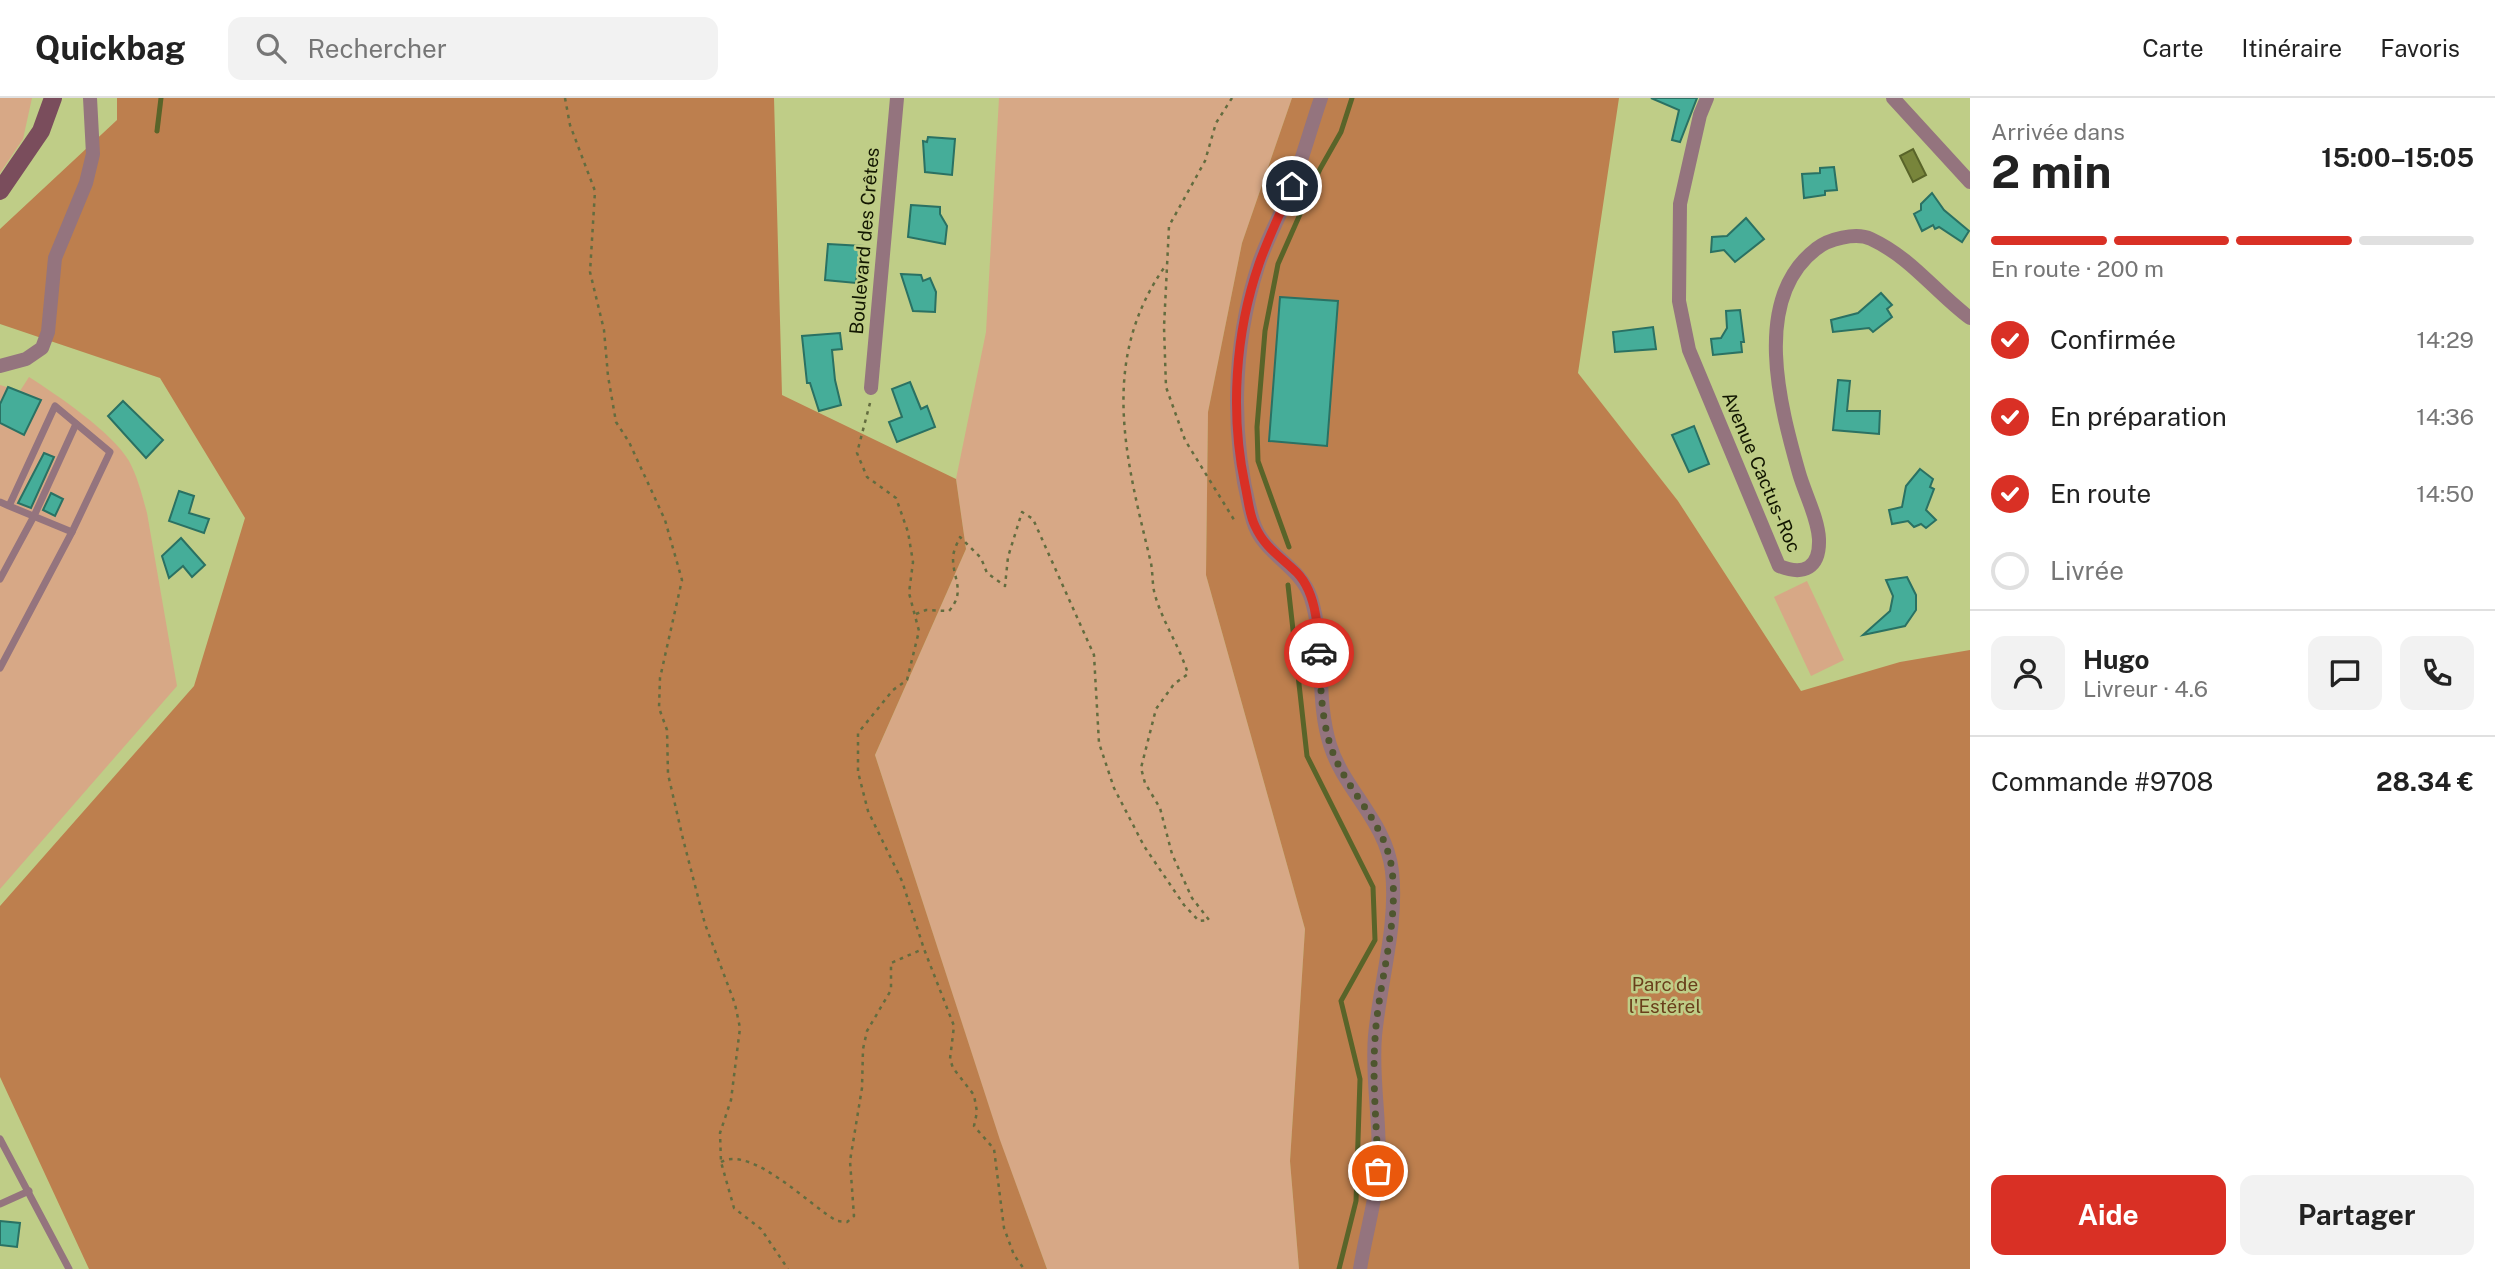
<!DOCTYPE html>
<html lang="fr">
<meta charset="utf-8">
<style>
body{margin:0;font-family:"Public Sans",sans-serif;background:#f2f2f2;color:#222;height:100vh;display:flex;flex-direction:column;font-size:26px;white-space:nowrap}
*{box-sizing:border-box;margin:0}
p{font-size:23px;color:#767676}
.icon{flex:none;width:38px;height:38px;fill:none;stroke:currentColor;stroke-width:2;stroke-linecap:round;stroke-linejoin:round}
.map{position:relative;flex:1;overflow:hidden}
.panel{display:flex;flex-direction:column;background:#fff;width:525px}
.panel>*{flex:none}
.pin{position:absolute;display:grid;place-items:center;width:60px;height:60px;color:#fff;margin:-30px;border:4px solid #fff;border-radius:50%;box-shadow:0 2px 7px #0007}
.courier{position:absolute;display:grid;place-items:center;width:70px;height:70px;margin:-35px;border:5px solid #d93025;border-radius:50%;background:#fff;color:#222;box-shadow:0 2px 9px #0007}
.head em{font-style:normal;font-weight:700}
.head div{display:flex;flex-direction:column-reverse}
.head{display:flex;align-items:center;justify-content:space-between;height:119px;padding:0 21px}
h1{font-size:46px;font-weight:700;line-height:52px}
.bar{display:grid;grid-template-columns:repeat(4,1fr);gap:10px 7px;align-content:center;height:84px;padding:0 21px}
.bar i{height:9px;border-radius:5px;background:#e0e0e0}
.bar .on{background:#d93025}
.bar p{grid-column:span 4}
.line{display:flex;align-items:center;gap:18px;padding:0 21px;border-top:2px solid #e0e0e0}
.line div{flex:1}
.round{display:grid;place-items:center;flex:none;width:74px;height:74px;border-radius:14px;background:#f2f2f2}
ol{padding:0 21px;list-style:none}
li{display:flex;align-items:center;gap:21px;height:77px}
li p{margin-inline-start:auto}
li .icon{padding:7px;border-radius:50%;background:#d93025;color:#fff;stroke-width:4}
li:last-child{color:#767676}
li i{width:38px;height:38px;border:4px solid #e0e0e0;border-radius:50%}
.cta{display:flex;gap:14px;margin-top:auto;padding:14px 21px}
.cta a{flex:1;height:80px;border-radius:14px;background:#d93025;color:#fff;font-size:28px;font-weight:700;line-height:80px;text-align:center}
.cta a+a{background:#f2f2f2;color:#222}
header{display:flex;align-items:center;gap:42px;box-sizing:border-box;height:98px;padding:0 35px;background:#fff;border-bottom:2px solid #e0e0e0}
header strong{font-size:33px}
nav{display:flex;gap:38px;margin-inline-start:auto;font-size:24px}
.search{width:490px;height:63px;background:#f2f2f2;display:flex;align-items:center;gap:18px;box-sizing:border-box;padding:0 24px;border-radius:14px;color:#767676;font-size:26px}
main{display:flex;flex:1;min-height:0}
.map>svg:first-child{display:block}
.green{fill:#d7a886}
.forest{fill:#bd7f4e}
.water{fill:#78853b;stroke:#596429;stroke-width:2}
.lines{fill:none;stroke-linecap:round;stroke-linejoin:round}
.stream{stroke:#596429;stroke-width:5}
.building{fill:#45ad99;stroke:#2a7163;stroke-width:2}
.path{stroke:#636c3f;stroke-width:2.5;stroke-dasharray:3.5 5;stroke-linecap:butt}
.lane{stroke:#94747e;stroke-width:7}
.street{stroke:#94747e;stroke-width:14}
.secondary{stroke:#7a4d5c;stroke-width:18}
.done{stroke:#4f562f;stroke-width:7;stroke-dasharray:0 12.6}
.route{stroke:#d93025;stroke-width:9}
.labels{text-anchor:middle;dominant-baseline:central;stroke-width:5;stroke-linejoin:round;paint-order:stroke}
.street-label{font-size:19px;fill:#121600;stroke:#bfcd87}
.park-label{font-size:19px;fill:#6a3f1b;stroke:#bfcd87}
</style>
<header>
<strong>Quickbag</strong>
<div class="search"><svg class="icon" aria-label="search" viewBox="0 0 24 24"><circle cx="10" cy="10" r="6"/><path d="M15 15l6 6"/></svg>Rechercher</div>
<nav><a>Carte</a><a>Itinéraire</a><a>Favoris</a></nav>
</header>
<main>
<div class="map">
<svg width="1970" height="1171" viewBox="0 0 1970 1171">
<rect width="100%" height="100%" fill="#bfcd87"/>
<!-- green -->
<g class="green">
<path d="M0 0H32L23 41 0 75Z"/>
<path d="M999 0H1292L1242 145 1208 314 1206 477 1305 831 1290 1063 1299 1171H1047L1000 1043 875 657 966 451 956 381 986 234Z"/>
<path d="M29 279C57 297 112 334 129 363 138 380 142 397 147 415L177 588 0 791V287L20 293Z"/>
<path d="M1807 483 1844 562 1811 578 1774 499Z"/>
</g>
<!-- forest -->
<g class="forest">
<path d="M117 0H774L782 297 956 381 966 451 875 657 1000 1042 1047 1171H89L0 979V808L194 588 245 420 160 280 0 226V131L117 22Z"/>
<path d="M1292 0H1619L1578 275 1678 403 1801 593 1900 564 1970 552V1171H1299L1290 1063 1305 831 1206 477 1208 314 1242 145Z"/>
</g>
<!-- water -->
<path class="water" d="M1913 51 1926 77 1913 84 1900 58Z"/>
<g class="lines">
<!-- stream -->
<g class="stream">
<path d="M157 33 161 0"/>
<path d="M1289 449 1258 363 1257 329 1265 233 1278 166 1320 71 1341 34 1352 0"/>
<path d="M1288 487 1307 658 1373 789 1375 842 1341 903 1360 981 1356 1103 1339 1171"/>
</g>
</g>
<!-- building -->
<g class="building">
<path d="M1651 0H1697L1680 44 1672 42 1679 12Z"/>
<path d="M928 39 955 41 952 77 925 74 923 43 927 44Z"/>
<path d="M1834 69 1837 92 1825 93V97L1804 100 1802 76 1820 75V70Z"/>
<path d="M1932 95 1944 112 1969 133 1962 144 1939 129 1935 131 1933 127 1922 133 1914 116 1921 112V106Z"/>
<path d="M911 107 940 109V116L947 128 945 146 908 139Z"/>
<path d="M1746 120 1764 141 1735 164 1724 152 1711 154 1712 139 1727 138Z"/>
<path d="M828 146 863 148 861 174H857L856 185 825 182Z"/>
<path d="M901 176 921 177 923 183 930 180 936 194 935 214 913 213Z"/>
<path d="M1881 195 1892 207 1887 211 1892 219 1873 234 1869 230 1833 234 1831 222 1858 215Z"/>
<path d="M1280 199 1338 203 1327 348 1269 343Z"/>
<path d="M1740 212 1744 244H1741L1742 254 1713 257 1711 241 1721 240 1727 230 1726 213Z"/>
<path d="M1653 229 1656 251 1615 254 1613 234Z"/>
<path d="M840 235 842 251 832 252 835 282 841 307 819 313 810 285H807L802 238Z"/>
<path d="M1838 282 1850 283 1847 313H1880L1879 336 1833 332Z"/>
<path d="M910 284 921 311 927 308 935 329 897 344 889 324 902 319 892 291Z"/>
<path d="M8 289 41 302 24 337 0 325V306Z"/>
<path d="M123 303 163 342 146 360 108 318Z"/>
<path d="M1694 328 1709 366 1689 374 1672 337Z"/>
<path d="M44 355 54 359 31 410 18 405Z"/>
<path d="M1920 371 1933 381 1930 389 1934 391 1926 412 1936 422 1926 430 1921 426 1914 429 1908 423 1892 426 1889 412 1902 409 1906 388Z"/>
<path d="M179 393 194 398 189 415 209 421 204 435 169 423Z"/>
<path d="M51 395 63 401 55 418 43 412Z"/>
<path d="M181 440 205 467 192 479 183 468 169 480 162 458Z"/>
<path d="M1907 479 1916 497V512L1905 528 1863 537 1890 513 1893 498 1886 482Z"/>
<path d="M0 1123 20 1125 17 1149 0 1147Z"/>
</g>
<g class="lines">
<!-- path -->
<g class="path">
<path d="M565 0 570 27 595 93 590 174 604 232 608 278 616 324 629 344 665 422 682 482 660 580 659 610 667 632 668 676 683 741 705 826 735 906 740 930 731 1002 720 1035 721 1064 734 1110 761 1131 788 1171"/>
<path d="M1232 0 1216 25 1205 63 1169 128 1164 229 1166 289 1185 342 1236 425"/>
<path d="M870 305 857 355 867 379 896 400 908 434 913 464 909 495 919 533 907 582 893 592 858 635V674L868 713 902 783 924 851 954 928 950 961 953 970 974 997 977 1014 974 1028 994 1051 1004 1130 1014 1157 1024 1171"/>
<path d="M916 516 926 512 949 513C966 493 953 482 953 460 953 454 957 445 960 439L981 460 987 475 1005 488 1008 459 1022 414 1033 421 1094 557 1099 645 1114 690 1144 748 1184 807 1199 823 1209 822 1192 800 1172 756 1160 710 1145 685 1141 670 1156 611 1174 586 1188 576C1180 549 1163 525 1155 497 1152 487 1153 476 1151 465 1126 361 1098 262 1166 167"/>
<path d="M721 1064C752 1047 810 1108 837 1123L847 1124 854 1118 850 1063 862 990 863 951 867 933 891 892V865L923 851"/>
</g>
<!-- lane -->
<g class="lane">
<path d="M0 404 9 408 72 434 110 354 55 308 9 408"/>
<path d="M0 481 34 418 76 326"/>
<path d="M0 570 72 434"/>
<path d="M0 1041 69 1171"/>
<path d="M0 1106 29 1093"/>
</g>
<!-- street -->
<g class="street">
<path d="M1321 0C1311 29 1303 59 1292 88 1282 115 1267 140 1258 168 1232 249 1230 341 1253 423 1263 457 1300 467 1311 500 1326 548 1315 599 1330 647 1344 692 1386 723 1392 773 1398 827 1380 884 1375 938 1371 983 1382 1029 1378 1074 1375 1106 1365 1139 1360 1171"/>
<path d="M1707 0 1700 17 1680 106 1679 203 1689 252 1779 468C1804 478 1820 470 1819 441 1818 420 1805 396 1799 375 1780 308 1751 201 1816 151 1828 141 1856 134 1871 141 1912 160 1935 194 1970 220"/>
<path d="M1893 0 1970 84"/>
<path d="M0 268 26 261 42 250 48 234 55 160 86 85 93 56 90 0"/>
<path d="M871 290 897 0"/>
</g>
<!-- secondary -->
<path class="secondary" d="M0 93 41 33 53 0"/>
</g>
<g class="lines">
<!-- done -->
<path class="done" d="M1319 555C1321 592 1321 631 1337 664 1355 702 1386 728 1392 772 1399 827 1378 885 1375 941 1372 984 1377 1030 1378 1073"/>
<!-- route -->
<path class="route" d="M1292 88C1281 114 1268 140 1259 166 1235 235 1230 316 1245 387 1248 400 1249 416 1255 428 1264 448 1278 457 1293 471 1316 490 1318 528 1319 555"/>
</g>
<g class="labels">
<!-- street labels -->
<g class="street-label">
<text transform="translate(864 143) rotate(-85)">Boulevard des Crêtes</text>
<text transform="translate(1762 374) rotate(67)">Avenue Cactus-Roc</text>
</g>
<!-- park labels -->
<g class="park-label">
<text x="1665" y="886">Parc de<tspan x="1665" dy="22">l'Estérel</tspan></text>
</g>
</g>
</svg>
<div class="pin" style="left:1378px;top:1073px;background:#ea580c"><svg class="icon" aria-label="bag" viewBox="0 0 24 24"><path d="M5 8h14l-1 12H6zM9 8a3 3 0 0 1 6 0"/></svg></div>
<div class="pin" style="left:1292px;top:88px;background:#1f2937"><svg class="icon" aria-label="home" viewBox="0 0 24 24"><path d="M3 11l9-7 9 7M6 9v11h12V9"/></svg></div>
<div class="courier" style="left:1319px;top:555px"><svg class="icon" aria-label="car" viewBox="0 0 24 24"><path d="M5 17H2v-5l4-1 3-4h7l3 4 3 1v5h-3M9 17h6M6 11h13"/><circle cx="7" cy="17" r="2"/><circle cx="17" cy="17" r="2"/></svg></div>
</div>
<section class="panel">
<div class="head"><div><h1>2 min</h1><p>Arrivée dans</p></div><em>15:00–15:05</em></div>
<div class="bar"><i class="on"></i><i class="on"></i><i class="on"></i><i></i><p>En route · 200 m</p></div>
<ol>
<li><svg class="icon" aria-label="check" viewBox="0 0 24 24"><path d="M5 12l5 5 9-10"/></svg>Confirmée<p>14:29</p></li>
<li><svg class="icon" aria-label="check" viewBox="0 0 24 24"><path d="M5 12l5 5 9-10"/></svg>En préparation<p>14:36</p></li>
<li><svg class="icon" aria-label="check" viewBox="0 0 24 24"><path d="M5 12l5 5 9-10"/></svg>En route<p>14:50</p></li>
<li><i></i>Livrée</li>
</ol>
<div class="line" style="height:126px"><a class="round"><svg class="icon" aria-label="person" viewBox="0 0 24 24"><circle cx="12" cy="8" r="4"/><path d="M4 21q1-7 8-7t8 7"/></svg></a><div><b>Hugo</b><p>Livreur · 4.6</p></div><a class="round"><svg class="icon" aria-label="chat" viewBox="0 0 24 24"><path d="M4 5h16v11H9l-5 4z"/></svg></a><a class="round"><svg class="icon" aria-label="phone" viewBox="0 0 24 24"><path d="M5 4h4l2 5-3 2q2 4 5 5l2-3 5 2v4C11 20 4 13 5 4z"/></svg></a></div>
<div class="line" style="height:91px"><div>Commande #9708</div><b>28.34 €</b></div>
<div class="cta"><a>Aide</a><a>Partager</a></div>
</section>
</main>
